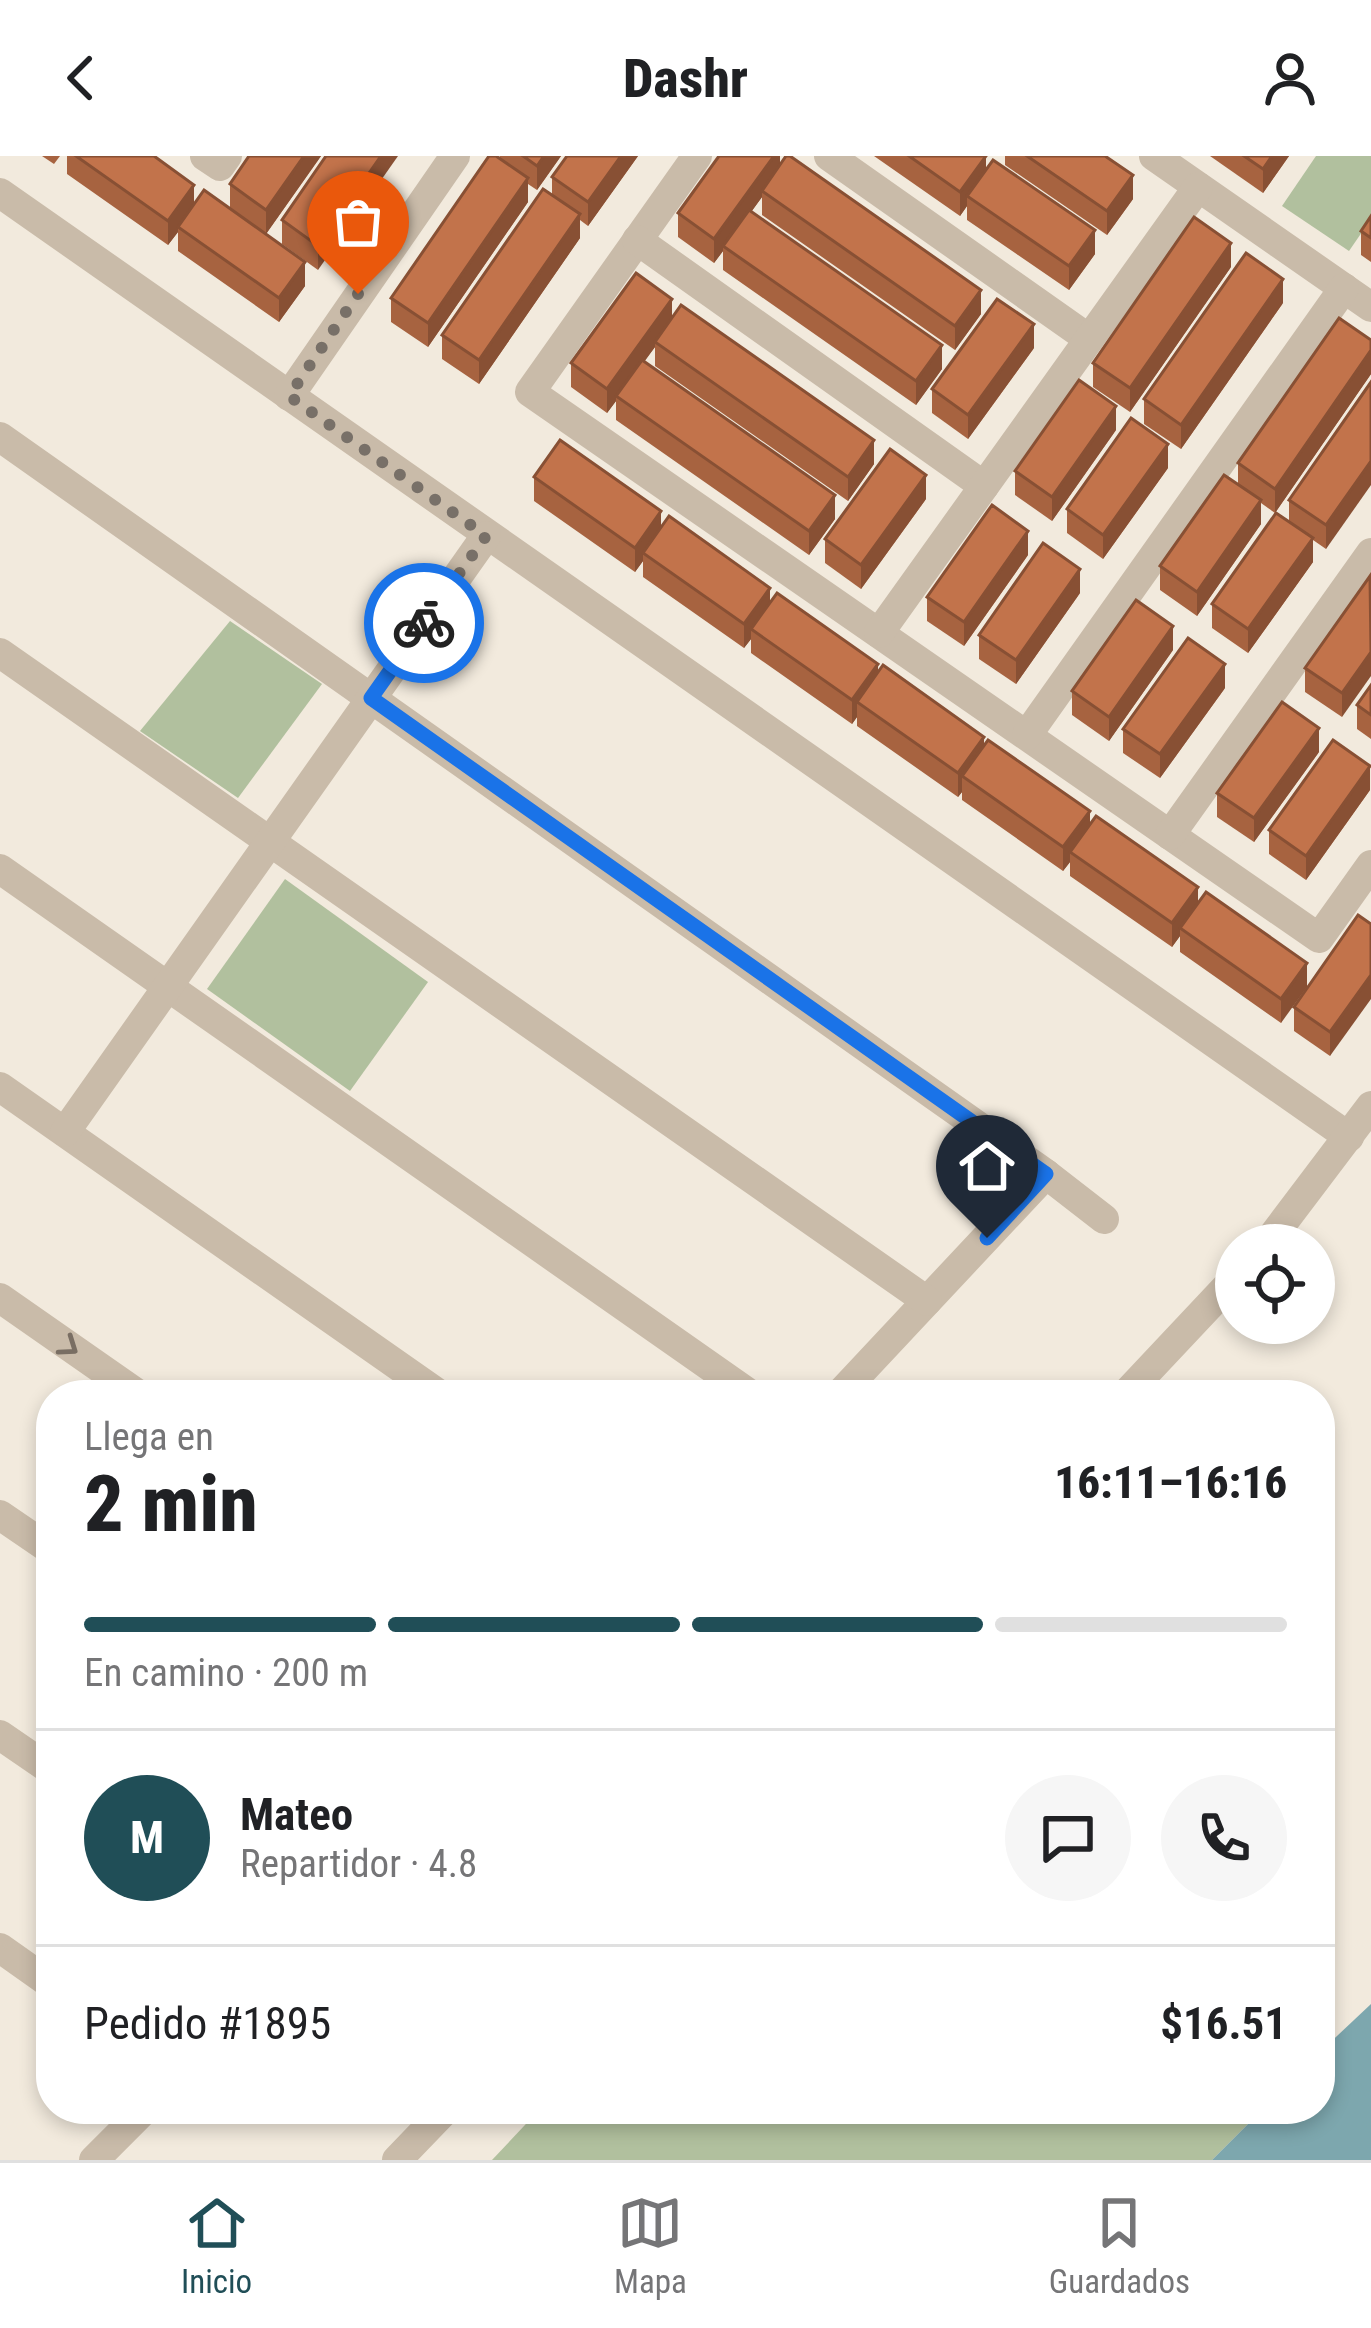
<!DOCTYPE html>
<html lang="es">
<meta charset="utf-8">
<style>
body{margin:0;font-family:"Roboto Condensed",sans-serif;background:#f6f6f6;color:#202124;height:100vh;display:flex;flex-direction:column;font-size:45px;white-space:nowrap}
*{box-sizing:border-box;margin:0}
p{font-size:39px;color:#757577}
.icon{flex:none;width:66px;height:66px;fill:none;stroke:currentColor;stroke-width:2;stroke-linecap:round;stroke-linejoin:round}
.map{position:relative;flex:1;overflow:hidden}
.sheet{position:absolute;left:36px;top:1224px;width:1299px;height:744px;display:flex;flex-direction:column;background:#fff;border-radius:48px;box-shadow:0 6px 18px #0003}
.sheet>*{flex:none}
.controls{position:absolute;left:1215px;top:1068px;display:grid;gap:24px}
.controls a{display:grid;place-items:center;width:120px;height:120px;border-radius:50%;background:#fff;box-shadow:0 6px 18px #0003;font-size:60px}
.pin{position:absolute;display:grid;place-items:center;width:102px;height:102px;color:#fff;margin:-123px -51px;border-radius:50% 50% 50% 0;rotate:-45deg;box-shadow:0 0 12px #0007}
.pin .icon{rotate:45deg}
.courier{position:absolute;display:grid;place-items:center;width:120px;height:120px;margin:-60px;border:9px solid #1a73e8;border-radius:50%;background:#fff;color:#222;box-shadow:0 3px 15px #0007}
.overview em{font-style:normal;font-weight:800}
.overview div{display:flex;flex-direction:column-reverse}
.overview{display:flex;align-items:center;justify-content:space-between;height:204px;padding:0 48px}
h1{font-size:78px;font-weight:800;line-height:90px}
.bar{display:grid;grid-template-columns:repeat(4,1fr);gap:18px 12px;align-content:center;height:144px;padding:0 48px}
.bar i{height:15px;border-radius:9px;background:#e0e0e0}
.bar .active{background:#204e57}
.bar p{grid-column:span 4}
.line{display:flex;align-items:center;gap:30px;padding:0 48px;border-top:3px solid #e0e0e0}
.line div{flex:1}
.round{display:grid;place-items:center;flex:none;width:126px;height:126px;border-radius:63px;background:#f6f6f6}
header{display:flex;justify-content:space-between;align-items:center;height:156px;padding:0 48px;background:#fff;font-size:54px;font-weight:800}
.menu{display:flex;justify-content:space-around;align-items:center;height:168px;border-top:3px solid #e0e0e0;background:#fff;font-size:33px;color:#757577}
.menu a{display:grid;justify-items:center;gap:6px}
.menu .active{color:#204e57}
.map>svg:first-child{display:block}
.green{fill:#b1c09e}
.water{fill:#7da7ae}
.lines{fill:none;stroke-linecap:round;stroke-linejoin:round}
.minor{stroke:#c9bba9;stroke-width:30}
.wall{fill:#a76340}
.shaded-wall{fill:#885034}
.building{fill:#c2734b;stroke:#885034;stroke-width:3}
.oneway{stroke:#796e63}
.done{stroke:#787068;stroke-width:12;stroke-dasharray:0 21.6}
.route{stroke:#1a73e8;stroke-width:15}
</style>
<header><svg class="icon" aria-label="back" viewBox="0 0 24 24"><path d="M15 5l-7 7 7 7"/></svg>Dashr<svg class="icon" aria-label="person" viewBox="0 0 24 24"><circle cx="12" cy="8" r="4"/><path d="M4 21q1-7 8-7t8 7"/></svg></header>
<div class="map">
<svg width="1371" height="2004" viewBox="0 0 1371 2004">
<rect width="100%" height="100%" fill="#f2eadd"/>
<!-- green -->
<g class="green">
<path d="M1316 0H1371V63L1349 95 1282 50Z"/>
<path d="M230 465 322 528 238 642 140 575Z"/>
<path d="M285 723 428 826 350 935 207 833Z"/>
<path d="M540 1953H1263L1212 2004H492Z"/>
</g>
<!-- water -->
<path class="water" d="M1371 1848V2004H1212L1263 1953H1320V1896Z"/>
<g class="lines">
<!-- minor -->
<g class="minor">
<path d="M205 0 220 10 227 0"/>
<path d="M697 0 530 236 1319 782 1371 709"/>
<path d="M829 0 1089 183"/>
<path d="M1154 0 1371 151"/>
<path d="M0 37 1349 981"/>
<path d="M637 84 984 330"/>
<path d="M289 240 455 0"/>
<path d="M0 281 1046 1018 839 1239"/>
<path d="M879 477 1198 31"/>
<path d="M0 497 927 1145"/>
<path d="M1027 579 1344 132"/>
<path d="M1170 679 1371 397"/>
<path d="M0 713 751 1239"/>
<path d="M0 931 440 1239"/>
<path d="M65 976 486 380"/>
<path d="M1046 1018 1104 1063"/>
<path d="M1266 1089 1371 950"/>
<path d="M0 1142 139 1239"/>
<path d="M1125 1239 1236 1121"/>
<path d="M0 1359 51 1394"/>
<path d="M0 1579 51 1614"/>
<path d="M0 1792 51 1828"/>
<path d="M94 2004 145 1953"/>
<path d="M397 2004 446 1953"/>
</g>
</g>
<!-- wall -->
<g class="wall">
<path d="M42 0H60L54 8Z"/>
<path d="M67 0H76L194 47 305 130 279 166 178 95V76L168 89 67 18Z"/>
<path d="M249 0H321L266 78 230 52V28Z"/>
<path d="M326 0 318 114 282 88V64Z"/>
<path d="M500 0H561L537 34 528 28V46L428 191 391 166V142Z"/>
<path d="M638 0 588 70 580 64V82L479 228 442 203V179L552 39V21Z"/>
<path d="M780 0V9L981 158 955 194 762 59V41L751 56 942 213 916 249 723 114V95L714 107 678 81V57Z"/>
<path d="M874 0H986V13L1095 98 1069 134 967 64V50L960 60Z"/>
<path d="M1005 0H1105L1133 43 1107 79 1005 9Z"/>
<path d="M1210 0H1289L1263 37Z"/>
<path d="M1371 60V106L1361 99V75Z"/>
<path d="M1231 111 1130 256 1093 231V207Z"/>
<path d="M1283 147 1181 293 1144 268V243Z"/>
<path d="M672 160 874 308 848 345 655 210V191L644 205 835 363 809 399 616 264V245L607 257 571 231V207Z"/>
<path d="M1371 184V218L1275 357 1261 347V368L1197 460 1160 434V410L1238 328V307Z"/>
<path d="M1034 192 968 283 932 257V233Z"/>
<path d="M1371 226 1326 393 1313 384V406L1248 497 1212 472V448L1289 366V344Z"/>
<path d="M1116 274 1052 365 1015 339V315Z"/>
<path d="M1168 312 1103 403 1067 377V353Z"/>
<path d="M534 321 661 371 984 589 1090 669 1198 747 1307 807 1281 867 1180 796V780L1172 791 1070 720V706L1063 715 962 644V636L958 641 857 570V561L852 568 751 497V483L744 492 643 421V405L635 416 534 345Z"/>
<path d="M926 343 861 433 825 407V383Z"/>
<path d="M1028 399 964 490 927 465V441Z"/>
<path d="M1371 421 1342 561 1305 536V512Z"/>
<path d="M1080 437 1016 528 979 503V479Z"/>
<path d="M1173 494 1109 585 1072 559V535Z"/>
<path d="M1371 529V583L1357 573V549Z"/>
<path d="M1225 532 1160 622 1123 597V573Z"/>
<path d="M1319 596 1254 686 1217 661V637Z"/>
<path d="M1370 634 1306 724 1269 698V674Z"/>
<path d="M1371 768 1330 900 1294 875V851Z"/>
</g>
<!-- shaded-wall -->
<g class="shaded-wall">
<path d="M304 0H321L266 78V54Z"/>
<path d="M381 0H398L318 114V90Z"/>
<path d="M544 0H561L537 34V10Z"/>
<path d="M621 0H638L588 70V46Z"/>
<path d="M774 0H780V16L762 35V41L725 92 723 90V95L714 107V83Z"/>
<path d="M986 0V23L967 40V50L960 60V36Z"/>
<path d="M1272 0H1289L1263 37V13Z"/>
<path d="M1133 19V43L1107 79V55Z"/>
<path d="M528 22V46L428 191V167Z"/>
<path d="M194 29V53L178 71V76L168 89V65Z"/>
<path d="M580 58V82L479 228V204Z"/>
<path d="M1095 74V98L1069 134V110Z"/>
<path d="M1231 87V111L1130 256V232Z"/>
<path d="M305 106V130L279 166V142Z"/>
<path d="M1283 123V147L1181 293V269Z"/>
<path d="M981 134V158L955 194V170Z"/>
<path d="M672 143V167L655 186V191L618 242 616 240V245L607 257V233Z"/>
<path d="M1034 168V192L968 283V259Z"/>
<path d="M942 189V213L916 249V225Z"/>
<path d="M1371 194V218L1275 357V333Z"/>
<path d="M1116 250V274L1052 365V341Z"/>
<path d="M874 284V308L848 345V321Z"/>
<path d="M1168 288V312L1103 403V379Z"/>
<path d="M1371 305V329L1326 393V369Z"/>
<path d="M926 319V343L861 433V409Z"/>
<path d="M835 339V363L809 399V375Z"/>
<path d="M1261 344V368L1197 460V436Z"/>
<path d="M661 355V379L643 397V405L635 416V392Z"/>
<path d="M1028 375V399L964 490V466Z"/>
<path d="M1313 382V406L1248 497V473Z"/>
<path d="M1080 413V437L1016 528V504Z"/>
<path d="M770 432V456L751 473V483L744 492V468Z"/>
<path d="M1173 470V494L1109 585V561Z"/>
<path d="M1371 496V520L1342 561V537Z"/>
<path d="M878 508V532L857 546V561L852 568V544Z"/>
<path d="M1225 508V532L1160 622V598Z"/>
<path d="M1319 572V596L1254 686V662Z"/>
<path d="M984 581V605L962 620V636L958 641V617Z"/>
<path d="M1370 610V634L1306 724V700Z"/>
<path d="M1090 655V679L1070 696V706L1063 715V691Z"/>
<path d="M1198 731V755L1180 772V780L1172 791V767Z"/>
<path d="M1307 807V831L1281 867V843Z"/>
<path d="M1371 819V843L1330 900V876Z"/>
</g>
<!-- building -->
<g class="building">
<path d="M76 0H154L194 29 168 65Z"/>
<path d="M249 0H304L266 54 230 28Z"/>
<path d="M326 0H381L318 90 282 64Z"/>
<path d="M489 0H496L528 22 428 167 391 142Z"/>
<path d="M523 0H544L537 10Z"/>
<path d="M567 0H621L588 46 552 21Z"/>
<path d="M719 0H774L714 83 678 57Z"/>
<path d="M786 0H790L981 134 955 170 762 35Z"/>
<path d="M909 0H986L960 36Z"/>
<path d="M1027 0H1105L1133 19 1107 55Z"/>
<path d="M1244 0H1272L1263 13Z"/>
<path d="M993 4 1095 74 1069 110 967 40Z"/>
<path d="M543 33 580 58 479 204 442 179Z"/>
<path d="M204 34 305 106 279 142 178 71Z"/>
<path d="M749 54 942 189 916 225 723 90Z"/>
<path d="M1371 60V82L1361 75Z"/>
<path d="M1194 61 1231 87 1130 232 1093 207Z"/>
<path d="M1246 97 1283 123 1181 269 1144 243Z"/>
<path d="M636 117 672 143 607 233 571 207Z"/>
<path d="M997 143 1034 168 968 259 932 233Z"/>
<path d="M681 149 874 284 848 321 655 186Z"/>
<path d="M1339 162 1371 184V194L1275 333 1238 307Z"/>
<path d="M642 204 835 339 809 375 616 240Z"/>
<path d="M1079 224 1116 250 1052 341 1015 315Z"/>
<path d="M1371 226V305L1326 369 1289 344Z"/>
<path d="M1131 262 1168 288 1103 379 1067 353Z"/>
<path d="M560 284 661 355 635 392 534 321Z"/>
<path d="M890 293 926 319 861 409 825 383Z"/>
<path d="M1224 319 1261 344 1197 436 1160 410Z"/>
<path d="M992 349 1028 375 964 466 927 441Z"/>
<path d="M1276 357 1313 382 1248 473 1212 448Z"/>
<path d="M669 360 770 432 744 468 643 397Z"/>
<path d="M1043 387 1080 413 1016 504 979 479Z"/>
<path d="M1370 420 1371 496 1342 537 1305 512Z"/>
<path d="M777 437 878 508 852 544 751 473Z"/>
<path d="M1136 444 1173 470 1109 561 1072 535Z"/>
<path d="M1188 482 1225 508 1160 598 1123 573Z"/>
<path d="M883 509 984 581 958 617 857 546Z"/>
<path d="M1371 529V559L1357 549Z"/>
<path d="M1282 546 1319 572 1254 662 1217 637Z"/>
<path d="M988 584 1090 655 1063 691 962 620Z"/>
<path d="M1333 584 1370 610 1306 700 1269 674Z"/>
<path d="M1096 660 1198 731 1172 767 1070 696Z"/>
<path d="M1206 736 1307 807 1281 843 1180 772Z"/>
<path d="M1358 759 1371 768V819L1330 876 1294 851Z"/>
</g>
<!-- one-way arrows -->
<defs><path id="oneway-chevron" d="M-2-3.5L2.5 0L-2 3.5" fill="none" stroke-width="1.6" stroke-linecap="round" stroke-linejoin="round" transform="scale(3)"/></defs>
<use class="oneway" href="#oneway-chevron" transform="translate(69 1191) rotate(35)"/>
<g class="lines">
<!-- done -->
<path class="done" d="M358 138 289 240 486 380 424 467"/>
<!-- route -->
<path class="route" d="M424 467 371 542 1046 1018 987 1082"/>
</g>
</svg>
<div class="controls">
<a><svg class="icon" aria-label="locate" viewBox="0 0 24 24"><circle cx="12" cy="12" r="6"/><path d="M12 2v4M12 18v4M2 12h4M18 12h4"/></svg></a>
</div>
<div class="pin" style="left:358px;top:138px;background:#ea580c"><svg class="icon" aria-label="bag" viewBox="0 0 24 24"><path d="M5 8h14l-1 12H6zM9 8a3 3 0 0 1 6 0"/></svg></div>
<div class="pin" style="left:987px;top:1082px;background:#1f2937"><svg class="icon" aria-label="home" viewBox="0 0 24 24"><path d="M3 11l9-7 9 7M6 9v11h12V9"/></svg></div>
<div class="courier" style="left:424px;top:467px"><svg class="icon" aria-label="bike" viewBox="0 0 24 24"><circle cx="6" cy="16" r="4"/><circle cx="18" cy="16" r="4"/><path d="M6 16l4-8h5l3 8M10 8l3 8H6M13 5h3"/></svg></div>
<section class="sheet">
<div class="overview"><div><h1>2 min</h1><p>Llega en</p></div><em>16:11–16:16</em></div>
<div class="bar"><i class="active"></i><i class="active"></i><i class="active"></i><i></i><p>En camino · 200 m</p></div>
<div class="line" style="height:216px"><b class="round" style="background:#204e57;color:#fff">M</b><div><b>Mateo</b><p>Repartidor · 4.8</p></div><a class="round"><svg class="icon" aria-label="chat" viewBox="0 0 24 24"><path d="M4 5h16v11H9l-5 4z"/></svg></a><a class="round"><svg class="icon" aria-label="phone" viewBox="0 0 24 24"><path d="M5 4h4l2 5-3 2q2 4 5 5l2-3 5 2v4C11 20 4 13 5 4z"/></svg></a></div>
<div class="line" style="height:156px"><div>Pedido #1895</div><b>$16.51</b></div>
</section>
</div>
<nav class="menu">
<a class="active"><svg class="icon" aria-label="home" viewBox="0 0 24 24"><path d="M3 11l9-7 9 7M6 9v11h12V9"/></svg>Inicio</a>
<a><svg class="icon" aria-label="map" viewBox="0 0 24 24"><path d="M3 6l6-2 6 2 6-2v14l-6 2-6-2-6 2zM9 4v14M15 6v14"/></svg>Mapa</a>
<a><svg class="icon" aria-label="saved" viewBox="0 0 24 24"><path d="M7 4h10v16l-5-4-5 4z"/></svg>Guardados</a>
</nav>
